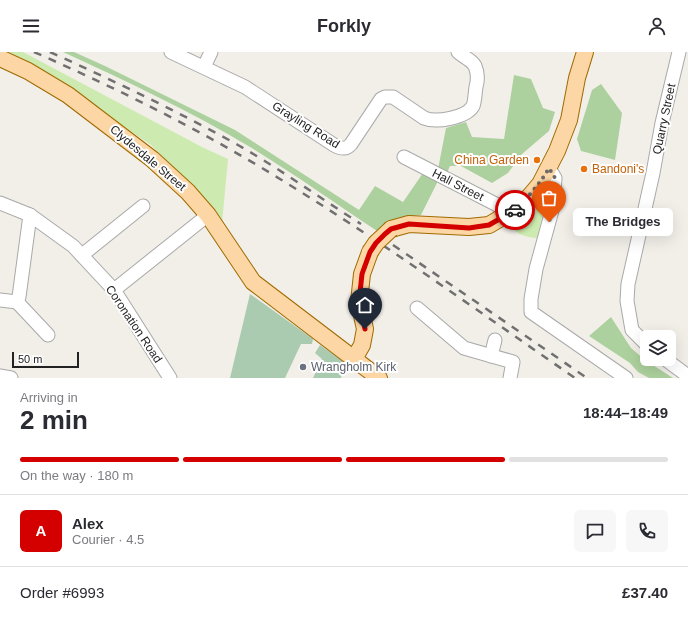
<!DOCTYPE html>
<meta charset="utf-8">
<style>
body{margin:0;font-family:Helvetica,sans-serif;background:#f7f7f7;color:#2b2b33;height:100vh;display:flex;flex-direction:column;font-size:15px;white-space:nowrap}
*{box-sizing:border-box;margin:0}
p{font-size:13px;color:#7c7c81}
.icon{flex:none;width:22px;height:22px;fill:none;stroke:currentColor;stroke-width:2;stroke-linecap:round;stroke-linejoin:round}
.map{position:relative;height:326px;overflow:hidden}
.panel{display:flex;flex-direction:column;background:#fff;flex:1}
.panel>*{flex:none}
.fabs{position:absolute;left:640px;top:278px;display:grid;gap:8px}
.fabs a{display:grid;place-items:center;width:36px;height:36px;border-radius:6px;background:#fff;box-shadow:0 4px 16px #0002;font-size:20px}
.scale{position:absolute;left:12px;bottom:10px;width:67px;box-sizing:border-box;padding-left:4px;border:2px solid #222;border-top:0;font-size:11px;line-height:14px;white-space:nowrap;color:#222;-webkit-text-stroke:3px #fff;paint-order:stroke}
.pin{position:absolute;display:grid;place-items:center;width:34px;height:34px;color:#fff;margin:-41px -17px;border-radius:50% 50% 50% 0;rotate:-45deg;box-shadow:0 0 4px #0007}
.pin .icon{rotate:45deg}
.courier{position:absolute;display:grid;place-items:center;width:40px;height:40px;margin:-20px;border:3px solid #d40000;border-radius:50%;background:#fff;color:#222;box-shadow:0 1px 5px #0007}
.bubble{position:absolute;height:28px;border-radius:6px;background:#fff;box-shadow:0 4px 16px #0002;font-size:13px;font-weight:700;line-height:28px;text-align:center}
.headline em{font-style:normal;font-weight:700}
.headline div{display:flex;flex-direction:column-reverse}
.headline{display:flex;align-items:center;justify-content:space-between;height:68px;padding:0 20px}
h1{font-size:26px;font-weight:700;line-height:30px}
.bar{display:grid;grid-template-columns:repeat(4,1fr);gap:6px 4px;align-content:center;height:48px;padding:0 20px}
.bar i{height:5px;border-radius:3px;background:#e1e1e2}
.bar .on{background:#d40000}
.bar p{grid-column:span 4}
.line{display:flex;align-items:center;gap:10px;padding:0 20px;border-top:1px solid #e1e1e2}
.line div{flex:1}
.round{display:grid;place-items:center;flex:none;width:42px;height:42px;border-radius:6px;background:#f7f7f7}
header{display:flex;justify-content:space-between;align-items:center;height:52px;padding:0 20px;background:#fff;font-size:18px;font-weight:700}
.map>svg:first-child{display:block}
.grass{fill:#cdebb0}
.forest{fill:#add19e}
.cemetery{fill:#aacbaf}
.lines{fill:none;stroke-linecap:round;stroke-linejoin:round}
.minor-casing{stroke:#a9a9a9;stroke-width:15}
.major-casing{stroke:#a06b00;stroke-width:18}
.minor{stroke:#fff;stroke-width:13}
.major{stroke:#fcd6a4;stroke-width:16}
.rail{stroke:#707070;stroke-width:2.5;stroke-dasharray:8 8;stroke-linecap:butt}
.major-bridge-casing{stroke:#a06b00;stroke-width:18;stroke-linecap:butt}
.major-bridge{stroke:#fcd6a4;stroke-width:16}
.done{stroke:#6b6a68;stroke-width:4;stroke-dasharray:0 7.2}
.route{stroke:#d40000;stroke-width:5}
.food-dot{fill:#e8710a;stroke:#fff;stroke-width:1.5}
.worship-dot{fill:#6b7280;stroke:#fff;stroke-width:1.5}
.labels{text-anchor:middle;dominant-baseline:central;stroke-width:4;stroke-linejoin:round;paint-order:stroke}
.street-label{font-size:12px;fill:#222;stroke:#fff}
.food-label{font-size:12px;fill:#c56008;stroke:#fff;text-anchor:end}
.worship-label{font-size:12px;fill:#5b616d;stroke:#fff;text-anchor:start}
</style>
<header><svg class="icon" aria-label="menu" viewBox="0 0 24 24"><path d="M4 6h16M4 12h16M4 18h16"/></svg>Forkly<svg class="icon" aria-label="person" viewBox="0 0 24 24"><circle cx="12" cy="8" r="4"/><path d="M4 21q1-7 8-7t8 7"/></svg></header>
<div class="map">
<svg width="688" height="326" viewBox="0 0 688 326">
<rect width="100%" height="100%" fill="#f2efe9"/>
<!-- grass -->
<g class="grass">
<path d="M2 0H23L202 95 228 107 222 171 200 143 151 93 47 23Z"/>
<path d="M542 142 547 145 537 186C524 185 514 182 508 169L521 161Z"/>
</g>
<!-- forest -->
<g class="forest">
<path d="M63 0H74L105 14 235 78 359 158 375 134 403 150 423 121 438 129 421 163C402 165 392 167 377 179 335 151 293 121 250 95 190 59 126 29 63 0Z"/>
<path d="M514 23 531 27 543 56 555 60 549 79 522 102 508 121 492 131 461 114H450L447 121 438 117 446 76 466 70 472 85 504 87Z"/>
<path d="M601 32 622 61 615 108 581 99 577 87 592 38Z"/>
<path d="M611 265 631 296 645 308 673 326H649L638 320 630 311 589 284Z"/>
</g>
<!-- cemetery -->
<g class="cemetery">
<path d="M250 242 313 287 312 292H301L285 326H230Z"/>
<path d="M320 293 344 310 341 326H313L322 307 315 301Z"/>
</g>
<g class="lines">
<defs>
<g id="minor">
<path d="M171 0 245 35 334 93C341 97 346 98 351 92L381 47 385 45H393L424 66C436 71 466 66 473 54 475 49 475 41 476 35 478 28 478 21 475 14 471 7 463 5 458 0"/>
<path d="M204 15 211 0"/>
<path d="M404 105 511 160"/>
<path d="M549 116 555 126 553 155 536 217 531 247V260L626 326"/>
<path d="M0 151 30 163 73 194 114 238 170 326"/>
<path d="M82 203 143 154"/>
<path d="M114 238 208 163"/>
<path d="M0 248 17 250 19 245 30 163"/>
<path d="M17 250 48 283"/>
<path d="M417 256 464 296 513 310 510 326"/>
<path d="M647 293 632 278 627 249 628 232 653 121 662 71 679 0"/>
<path d="M491 304 495 288"/>
<path d="M665 307 688 324"/>
<path d="M0 324 11 326"/>
</g>
<g id="major">
<path d="M0 6 28 19 68 43 152 107 188 140 208 163 253 230 379 326"/>
<path d="M391 177 409 172 469 175 489 173 511 160 529 145 540 132 557 99 569 68 577 26 585 0"/>
<path d="M354 307 362 293 365 277 359 250 362 222 370 200"/>
</g>
</defs>
<!-- minor casing -->
<use href="#minor" class="minor-casing"/>
<!-- major casing -->
<use href="#major" class="major-casing"/>
<!-- minor -->
<use href="#minor" class="minor"/>
<!-- major -->
<use href="#major" class="major"/>
<!-- rail -->
<g class="rail">
<path d="M34 0C118 37 201 78 280 127 381 189 478 259 575 326"/>
<path d="M50 0C114 29 177 59 238 93 280 117 320 146 361 172"/>
<path d="M393 193 587 326"/>
</g>
<defs>
<path id="major-bridge" d="M370 200 376 191 391 177"/>
</defs>
<!-- major-bridge casing -->
<use href="#major-bridge" class="major-bridge-casing"/>
<!-- major-bridge -->
<use href="#major-bridge" class="major-bridge"/>
</g>
<g class="lines">
<!-- done -->
<path class="done" d="M515 158C529 144 539 133 549 116L555 126 553 155 549 170"/>
<!-- route -->
<path class="route" d="M365 277 359 250 362 222 370 200 376 191 385 182 391 177 409 172 469 176 489 173 515 158"/>
</g>
<!-- markers -->
<g class="food-dot">
<circle cx="537" cy="108" r="4"/>
<circle cx="584" cy="117" r="4"/>
</g>
<circle class="worship-dot" cx="303" cy="315" r="4"/>
<g class="labels">
<!-- street labels -->
<g class="street-label">
<text transform="translate(664 67) rotate(-78)">Quarry Street</text>
<text transform="translate(306 73) rotate(32)">Grayling Road</text>
<text transform="translate(148 106) rotate(40)">Clydesdale Street</text>
<text transform="translate(458 133) rotate(27)">Hall Street</text>
<text transform="translate(134 272) rotate(56)">Coronation Road</text>
</g>
<!-- food labels -->
<g class="food-label">
<text x="529" y="108">China Garden</text>
<text x="592" y="117" text-anchor="start">Bandoni's</text>
</g>
<!-- worship labels -->
<g class="worship-label">
<text x="311" y="315">Wrangholm Kirk</text>
</g>
</g>
</svg>
<div class="fabs">
<a><svg class="icon" aria-label="layers" viewBox="0 0 24 24"><path d="M12 4l9 5-9 5-9-5zM3 14l9 5 9-5"/></svg></a>
</div>
<div class="scale">50 m</div>
<div class="pin" style="left:549px;top:170px;background:#ea580c"><svg class="icon" aria-label="bag" viewBox="0 0 24 24"><path d="M5 8h14l-1 12H6zM9 8a3 3 0 0 1 6 0"/></svg></div>
<div class="pin" style="left:365px;top:277px;background:#1f2937"><svg class="icon" aria-label="home" viewBox="0 0 24 24"><path d="M3 11l9-7 9 7M6 9v11h12V9"/></svg></div>
<div class="courier" style="left:515px;top:158px"><svg class="icon" aria-label="car" viewBox="0 0 24 24"><path d="M5 17H2v-5l4-1 3-4h7l3 4 3 1v5h-3M9 17h6M6 11h13"/><circle cx="7" cy="17" r="2"/><circle cx="17" cy="17" r="2"/></svg></div>
<div class="bubble" style="left:573px;top:156px;width:100px">The Bridges</div>
</div>
<section class="panel">
<div class="headline"><div><h1>2 min</h1><p>Arriving in</p></div><em>18:44–18:49</em></div>
<div class="bar"><i class="on"></i><i class="on"></i><i class="on"></i><i></i><p>On the way · 180 m</p></div>
<div class="line" style="height:72px"><b class="round" style="background:#d40000;color:#fff">A</b><div><b>Alex</b><p>Courier · 4.5</p></div><a class="round"><svg class="icon" aria-label="chat" viewBox="0 0 24 24"><path d="M4 5h16v11H9l-5 4z"/></svg></a><a class="round"><svg class="icon" aria-label="phone" viewBox="0 0 24 24"><path d="M5 4h4l2 5-3 2q2 4 5 5l2-3 5 2v4C11 20 4 13 5 4z"/></svg></a></div>
<div class="line" style="height:52px"><div>Order #6993</div><b>£37.40</b></div>
</section>
